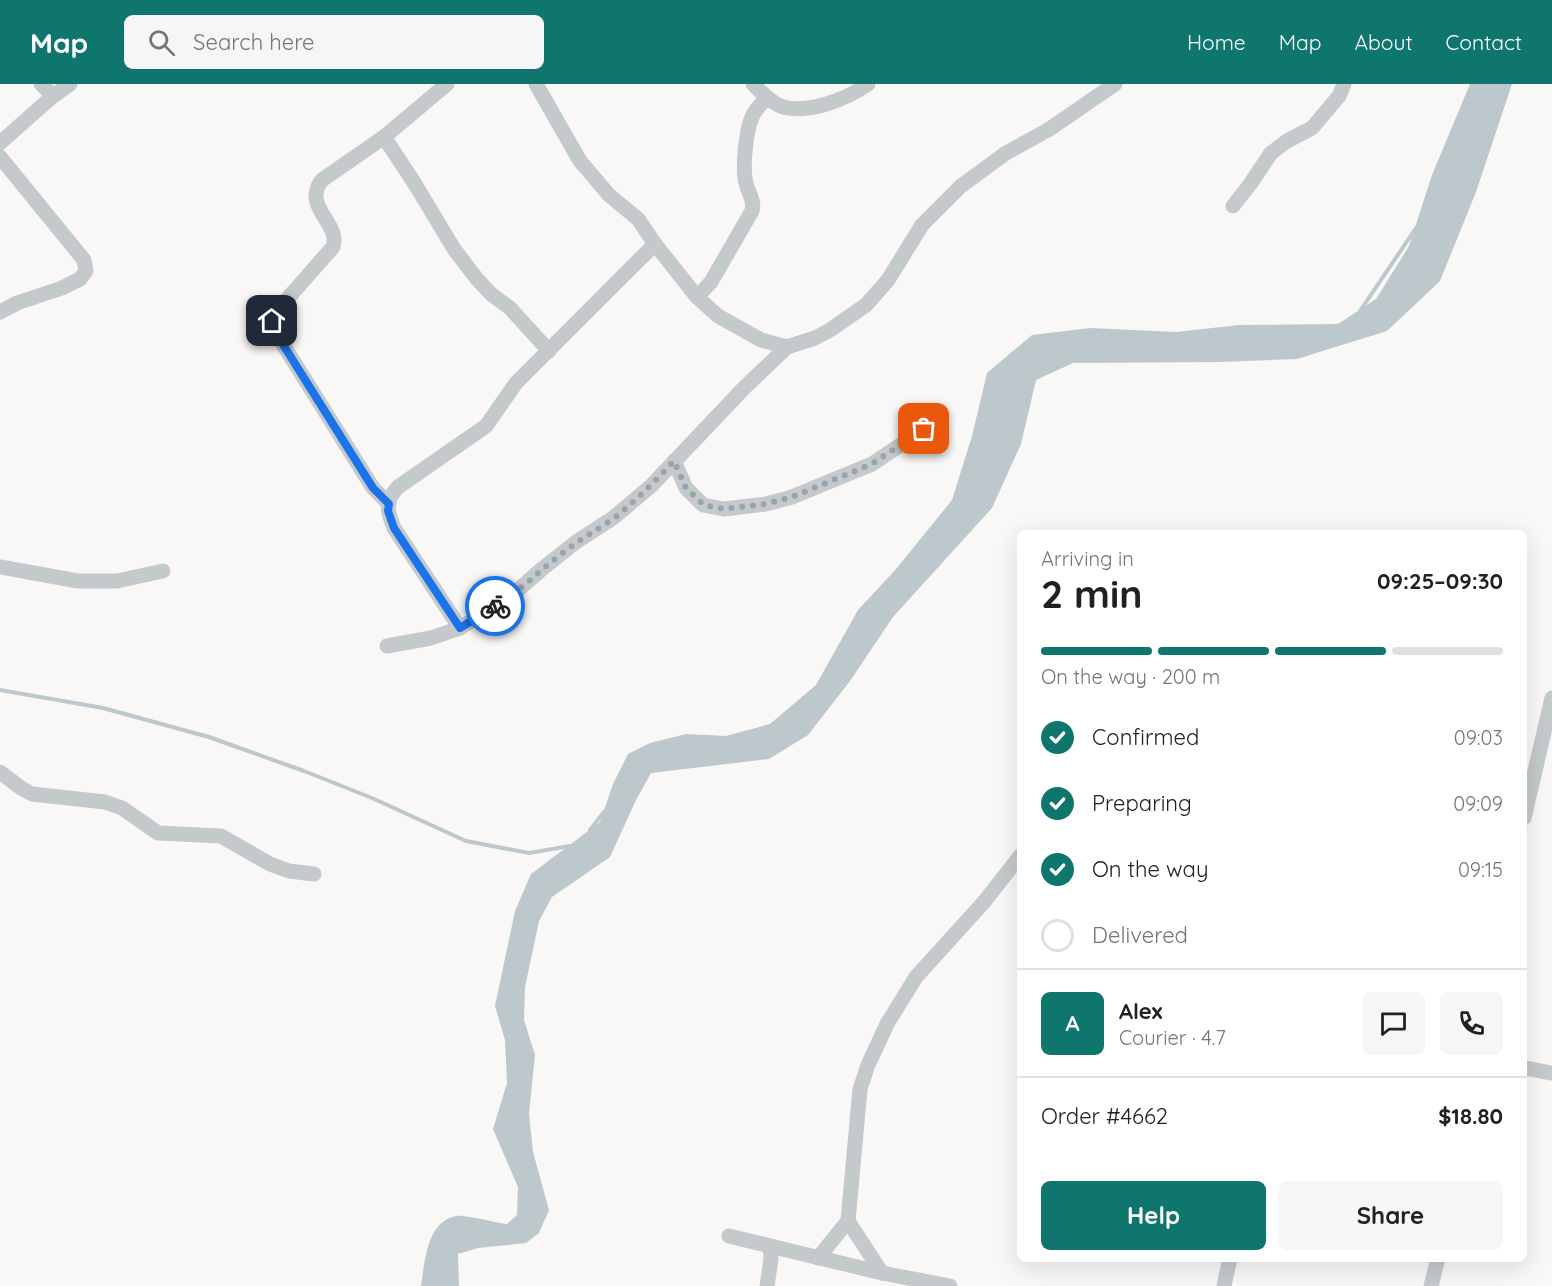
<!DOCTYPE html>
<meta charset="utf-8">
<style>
body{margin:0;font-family:Quicksand,sans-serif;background:#f6f6f6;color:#202124;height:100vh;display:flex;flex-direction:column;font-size:22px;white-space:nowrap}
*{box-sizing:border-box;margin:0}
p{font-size:20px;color:#757577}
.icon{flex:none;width:33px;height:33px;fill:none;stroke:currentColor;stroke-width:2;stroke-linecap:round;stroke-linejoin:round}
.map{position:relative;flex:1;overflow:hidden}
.details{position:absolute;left:1017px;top:446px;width:510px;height:732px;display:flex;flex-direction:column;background:#fff;border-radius:9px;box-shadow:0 6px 24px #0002}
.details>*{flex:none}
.pin{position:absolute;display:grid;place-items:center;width:51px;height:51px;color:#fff;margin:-26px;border-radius:12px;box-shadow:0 3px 9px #0006}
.courier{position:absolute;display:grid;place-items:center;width:60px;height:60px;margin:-30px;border:4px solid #1a73e8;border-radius:50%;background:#fff;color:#222;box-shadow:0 2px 8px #0007}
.head em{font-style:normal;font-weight:700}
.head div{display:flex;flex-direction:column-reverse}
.head{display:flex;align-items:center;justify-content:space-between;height:102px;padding:0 24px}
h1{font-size:39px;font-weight:700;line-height:45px}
.bar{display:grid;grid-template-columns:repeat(4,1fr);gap:9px 6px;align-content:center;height:72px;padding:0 24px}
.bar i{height:8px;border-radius:4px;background:#e0e0e0}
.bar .current{background:#0f766e}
.bar p{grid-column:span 4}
.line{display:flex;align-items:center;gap:15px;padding:0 24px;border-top:2px solid #e0e0e0}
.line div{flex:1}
.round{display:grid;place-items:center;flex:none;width:63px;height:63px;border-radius:9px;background:#f6f6f6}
ol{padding:0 24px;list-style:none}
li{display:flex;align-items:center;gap:18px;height:66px}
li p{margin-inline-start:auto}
li .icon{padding:6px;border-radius:50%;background:#0f766e;color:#fff;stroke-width:4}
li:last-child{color:#757577}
li i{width:33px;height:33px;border:3px solid #e0e0e0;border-radius:50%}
.action{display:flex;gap:12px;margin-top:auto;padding:12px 24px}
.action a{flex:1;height:69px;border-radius:9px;background:#0f766e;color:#fff;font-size:24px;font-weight:700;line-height:69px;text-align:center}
.action a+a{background:#f6f6f6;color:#202124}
header{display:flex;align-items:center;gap:36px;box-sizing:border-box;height:84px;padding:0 30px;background:#0f766e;color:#fff}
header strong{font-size:28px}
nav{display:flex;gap:33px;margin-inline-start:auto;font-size:21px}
.search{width:420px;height:54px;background:#f6f6f6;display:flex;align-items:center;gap:15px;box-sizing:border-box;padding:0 21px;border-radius:9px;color:#757577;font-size:22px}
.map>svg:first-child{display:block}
.water{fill:#bcc8cc}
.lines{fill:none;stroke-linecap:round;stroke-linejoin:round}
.stream{stroke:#bcc8cc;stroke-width:4}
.minor{stroke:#c4c9cc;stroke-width:15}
.done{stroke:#98a4ab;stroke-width:6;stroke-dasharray:0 10.8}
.route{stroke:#1a73e8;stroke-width:8}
</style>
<header>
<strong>Map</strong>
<div class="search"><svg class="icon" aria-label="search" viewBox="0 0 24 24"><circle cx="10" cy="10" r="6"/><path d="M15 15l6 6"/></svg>Search here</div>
<nav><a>Home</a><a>Map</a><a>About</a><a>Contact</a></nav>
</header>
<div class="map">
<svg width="1552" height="1202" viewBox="0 0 1552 1202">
<rect width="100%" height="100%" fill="#f9f8f6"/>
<!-- water -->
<path class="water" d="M1470 0H1512L1476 108 1440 197 1387 247 1297 275 1221 278 1073 279 1036 296 1021 360 992 424 893 533 850 597 808 651 769 675 651 689 636 716 610 773 552 813 539 837 525 903 524 936 535 971 529 1030 533 1068 549 1126 539 1149 526 1159 478 1164 458 1170 459 1202H421C425 1178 426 1138 456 1132 463 1130 497 1139 507 1140L517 1131 518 1103 493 1045 507 999 505 956 495 922 515 827 531 790 600 738 613 700 628 670 650 659 686 650 726 652 770 640 816 601 858 526 897 484 952 416 972 352 987 289 1032 251 1090 244 1176 248 1239 241 1338 240 1376 215 1409 162 1432 91Z"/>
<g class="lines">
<!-- stream -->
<g class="stream">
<path d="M1360 227 1416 144"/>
<path d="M0 606 103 624 209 653 304 687 372 714 466 757 529 769 570 762"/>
<path d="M590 746 604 728"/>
</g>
<!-- minor -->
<g class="minor">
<path d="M536 0 580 77 609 111 638 135 655 160 697 213 718 232 761 256 787 263 815 254 830 246 866 221 888 196 922 141 961 102 1006 69 1048 46 1115 0"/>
<path d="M753 0C761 8 771 19 783 23 809 30 847 15 868 0"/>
<path d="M53 12 70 0"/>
<path d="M384 53 415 100 454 165 477 195 491 210 510 224 549 267"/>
<path d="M0 59 53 12 41 0"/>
<path d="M0 73 84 176 86 187 80 195 62 204 17 219 0 228"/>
<path d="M1233 122 1251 99 1271 69 1287 57 1312 44 1339 12 1344 0"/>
<path d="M697 213 711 198 752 127C755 116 748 109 746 99 742 84 746 47 752 33 755 25 761 20 767 14"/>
<path d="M674 377 686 404 703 421 724 425 766 420 792 413 872 380 941 334"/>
<path d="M389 420 373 404 272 243 274 230 333 163C340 142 310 126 317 105 318 101 320 99 322 96L384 53 447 0"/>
<path d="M0 483 78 497H117L163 487"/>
<path d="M460 544 394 444C387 426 384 418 398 403L486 342 516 299 655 160"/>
<path d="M387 562 431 554 460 544 511 512 542 485 576 458 613 434 651 402 744 304 787 263"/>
<path d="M0 688 21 704 32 710 105 718 122 724 158 749 221 752 270 780 289 787 314 790"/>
<path d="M1524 734 1552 614"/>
<path d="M1524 984 1552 989"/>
<path d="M848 1137 882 1189"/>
<path d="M729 1152 882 1189 950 1202"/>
<path d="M818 1174 848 1137 860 1005 868 981 887 940 916 893 984 818 1020 772"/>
<path d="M767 1202 771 1175 770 1162"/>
<path d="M1224 1202 1230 1174"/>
<path d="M1431 1202 1438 1174"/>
</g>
</g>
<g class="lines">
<!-- done -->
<path class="done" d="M495 522C519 508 538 488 560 471 577 457 596 447 614 434 636 417 655 397 674 377L686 404 704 421 724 425 766 420 792 413 872 380 924 345"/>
<!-- route -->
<path class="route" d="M272 237V243L373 404 389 420 388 427 394 444 460 544 495 522"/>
</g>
</svg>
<div class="pin" style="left:924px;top:345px;background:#ea580c"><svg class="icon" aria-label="bag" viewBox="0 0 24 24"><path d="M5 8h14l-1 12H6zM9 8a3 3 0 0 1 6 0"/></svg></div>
<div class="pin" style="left:272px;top:237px;background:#1f2937"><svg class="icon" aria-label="home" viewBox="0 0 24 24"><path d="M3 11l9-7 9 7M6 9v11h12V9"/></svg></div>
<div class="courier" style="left:495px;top:522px"><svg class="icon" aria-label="bike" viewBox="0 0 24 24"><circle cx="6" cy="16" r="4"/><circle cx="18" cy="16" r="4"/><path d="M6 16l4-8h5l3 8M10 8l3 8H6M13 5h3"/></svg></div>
<section class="details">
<div class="head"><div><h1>2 min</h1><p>Arriving in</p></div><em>09:25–09:30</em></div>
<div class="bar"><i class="current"></i><i class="current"></i><i class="current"></i><i></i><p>On the way · 200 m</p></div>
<ol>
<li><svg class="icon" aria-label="check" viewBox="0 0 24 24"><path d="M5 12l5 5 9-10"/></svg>Confirmed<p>09:03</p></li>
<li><svg class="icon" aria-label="check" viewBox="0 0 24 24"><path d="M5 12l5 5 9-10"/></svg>Preparing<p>09:09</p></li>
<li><svg class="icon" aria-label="check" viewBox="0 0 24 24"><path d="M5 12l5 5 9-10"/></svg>On the way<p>09:15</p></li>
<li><i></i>Delivered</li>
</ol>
<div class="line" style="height:108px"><b class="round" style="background:#0f766e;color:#fff">A</b><div><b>Alex</b><p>Courier · 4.7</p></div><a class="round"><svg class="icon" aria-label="chat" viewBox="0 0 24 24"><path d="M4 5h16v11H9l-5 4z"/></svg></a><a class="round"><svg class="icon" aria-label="phone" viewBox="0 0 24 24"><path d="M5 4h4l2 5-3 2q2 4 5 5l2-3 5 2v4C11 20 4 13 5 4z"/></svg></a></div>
<div class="line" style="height:78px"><div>Order #4662</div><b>$18.80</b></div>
<div class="action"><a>Help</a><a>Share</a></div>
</section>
</div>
